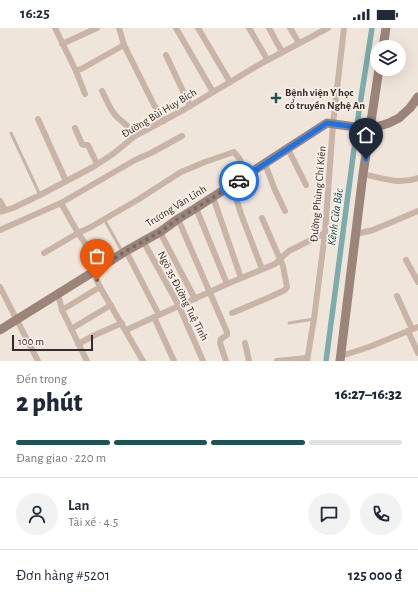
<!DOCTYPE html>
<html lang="vi">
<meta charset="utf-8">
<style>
body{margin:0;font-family:"Alegreya Sans",sans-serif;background:#f2f2f3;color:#1f2937;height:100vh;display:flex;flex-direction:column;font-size:15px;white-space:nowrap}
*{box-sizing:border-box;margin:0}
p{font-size:13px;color:#747a83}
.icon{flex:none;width:22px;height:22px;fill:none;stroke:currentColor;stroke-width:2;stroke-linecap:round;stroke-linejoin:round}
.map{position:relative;height:333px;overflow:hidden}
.sheet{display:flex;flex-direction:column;background:#fff;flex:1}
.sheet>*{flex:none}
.buttons{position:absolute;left:370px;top:12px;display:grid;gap:8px}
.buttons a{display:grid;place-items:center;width:36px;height:36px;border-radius:50%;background:#fff;box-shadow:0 4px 16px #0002;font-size:20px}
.scale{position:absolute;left:12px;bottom:10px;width:81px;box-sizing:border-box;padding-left:4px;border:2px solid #352b28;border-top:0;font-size:11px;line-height:14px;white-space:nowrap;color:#352b28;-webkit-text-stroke:3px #f8f0e7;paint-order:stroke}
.pin{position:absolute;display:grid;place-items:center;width:34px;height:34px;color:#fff;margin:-41px -17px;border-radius:50% 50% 50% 0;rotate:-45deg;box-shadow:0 0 4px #0007}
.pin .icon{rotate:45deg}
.courier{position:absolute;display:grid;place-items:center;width:40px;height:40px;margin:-20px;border:3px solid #1a73e8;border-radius:50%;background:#fff;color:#222;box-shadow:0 1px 5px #0007}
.headline em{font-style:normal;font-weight:800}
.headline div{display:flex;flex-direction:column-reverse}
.headline{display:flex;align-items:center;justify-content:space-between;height:68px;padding:0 16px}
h1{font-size:26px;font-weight:800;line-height:30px}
.bar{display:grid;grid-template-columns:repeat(4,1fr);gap:6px 4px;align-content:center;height:48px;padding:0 16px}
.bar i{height:5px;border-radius:3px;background:#e0e1e3}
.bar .on{background:#205354}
.bar p{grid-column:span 4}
.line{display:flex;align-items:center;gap:10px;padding:0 16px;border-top:1px solid #e0e1e3}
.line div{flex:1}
.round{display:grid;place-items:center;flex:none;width:42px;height:42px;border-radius:21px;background:#f2f2f3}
.status{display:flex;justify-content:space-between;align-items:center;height:28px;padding:0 20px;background:#fff;direction:ltr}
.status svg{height:11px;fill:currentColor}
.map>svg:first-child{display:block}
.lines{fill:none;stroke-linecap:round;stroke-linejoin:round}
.canal{stroke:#7cacab;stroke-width:5.5}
.lane{stroke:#c8b5a8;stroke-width:3}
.street{stroke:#c8b5a8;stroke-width:6}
.secondary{stroke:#9b8479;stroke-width:9}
.done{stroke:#766c67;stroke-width:4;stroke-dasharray:0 7.2}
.route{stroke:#1a73e8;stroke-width:5}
.poi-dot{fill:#205354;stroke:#f8f0e7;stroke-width:1.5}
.labels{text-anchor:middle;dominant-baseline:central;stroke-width:3.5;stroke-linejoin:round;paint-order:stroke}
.poi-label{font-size:11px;font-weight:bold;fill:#352b28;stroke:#f8f0e7;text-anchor:start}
.street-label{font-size:11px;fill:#352b28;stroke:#f8f0e7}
.water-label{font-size:12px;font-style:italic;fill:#205354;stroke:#f8f0e7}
</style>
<div class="status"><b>16:25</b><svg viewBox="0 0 49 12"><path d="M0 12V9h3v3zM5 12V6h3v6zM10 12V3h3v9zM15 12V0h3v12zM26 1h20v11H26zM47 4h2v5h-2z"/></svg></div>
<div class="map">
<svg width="418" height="333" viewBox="0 0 418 333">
<rect width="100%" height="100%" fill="#f0e5db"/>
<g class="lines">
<!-- canal -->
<path class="canal" d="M326 333 359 83 372 0"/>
<!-- lane -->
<g class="lane">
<path d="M11 105 40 167"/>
<path d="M104 191 123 225"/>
<path d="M289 295 314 291"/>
</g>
<!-- street -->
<g class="street">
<path d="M55 0 76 43 85 66"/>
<path d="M119 0 124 17 154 77 164 93"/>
<path d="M176 0 213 64"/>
<path d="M198 0 230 54"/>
<path d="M249 0 267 31"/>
<path d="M269 0 282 24"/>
<path d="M290 0 299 15"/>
<path d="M62 16 97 0"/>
<path d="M166 27 190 78"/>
<path d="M76 43 83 40 124 17"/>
<path d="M102 63C107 72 110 83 118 90 126 97 130 99 135 108"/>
<path d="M38 91 66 153"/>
<path d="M75 100 82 116 84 117H88L97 136"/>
<path d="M288 121 306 157"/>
<path d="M265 136 275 162 285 183"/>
<path d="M363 146C381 150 400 157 418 150"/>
<path d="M232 157 241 186 262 241"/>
<path d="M213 169 241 250"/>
<path d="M0 173 5 182"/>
<path d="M61 175 78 205 101 238"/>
<path d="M196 180 227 256"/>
<path d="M0 184 13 180 40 167 93 139 113 126 135 108 185 81 262 35 328 0"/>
<path d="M178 191 227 304V307L221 311 220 315 226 333"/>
<path d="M0 202 61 175 135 132 151 125 182 108"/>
<path d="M160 204 195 271"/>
<path d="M356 206 373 202 418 183"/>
<path d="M143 213 179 278 203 333"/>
<path d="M126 223 159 287"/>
<path d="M44 225 78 205 91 199 139 171 181 144 205 134 234 124 239 130 247 147"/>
<path d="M406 232 418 254"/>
<path d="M93 244 100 259 143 333"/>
<path d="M0 259 38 333"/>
<path d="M58 266 62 282 87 333"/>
<path d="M397 268 412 301"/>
<path d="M62 282 100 259"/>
<path d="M232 285 270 269 285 262 287 259 283 238 262 190"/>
<path d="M154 289 174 333"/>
<path d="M71 301 111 277"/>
<path d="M126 302 227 256 275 236 282 229 289 223 325 205"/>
<path d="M408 303 418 325"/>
<path d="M245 315 249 333"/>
<path d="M78 316 95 307 122 295"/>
<path d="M341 328 369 319 418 299"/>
<path d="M277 333 307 330"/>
<path d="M307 333 314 291 325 205 333 96 344 0"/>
</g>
<!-- secondary -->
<g class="secondary">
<path d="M383 19 386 0"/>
<path d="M0 302 93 244 126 223 160 204 178 191 196 180 327 95 370 101 389 95 399 90 410 80 418 69"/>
<path d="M340 333 363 146 379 41"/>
</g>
</g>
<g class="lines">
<!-- done -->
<path class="done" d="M97 252 93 244 126 223 160 204 178 191 196 180 239 153"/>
<!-- route -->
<path class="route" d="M239 153 327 95 370 101 366 131"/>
</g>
<!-- markers -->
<path class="poi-dot" d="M274 64h4v4h4v4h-4v4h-4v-4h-4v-4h4z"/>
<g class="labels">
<!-- poi labels -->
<g class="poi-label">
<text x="285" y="64">Bệnh viện Y học<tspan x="285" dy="13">cổ truyền Nghệ An</tspan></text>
</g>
<!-- street labels -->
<g class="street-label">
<text transform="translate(159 85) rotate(-31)">Đường Bùi Huy Bích</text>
<text transform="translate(318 166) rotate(-85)">Đường Phùng Chí Kiên</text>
<text transform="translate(176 178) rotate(-32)">Trương Văn Lĩnh</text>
<text transform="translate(183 268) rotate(63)">Ngõ 35 Đường Tuệ Tĩnh</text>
</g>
<!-- water labels -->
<g class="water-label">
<text transform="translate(335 189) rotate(-82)">Kênh Cửa Bắc</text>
</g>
</g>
</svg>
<div class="buttons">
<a><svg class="icon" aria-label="layers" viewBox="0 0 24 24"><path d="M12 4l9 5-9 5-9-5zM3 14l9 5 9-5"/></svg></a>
</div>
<div class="scale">100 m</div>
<div class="pin" style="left:97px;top:252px;background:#ea580c"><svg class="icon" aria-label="bag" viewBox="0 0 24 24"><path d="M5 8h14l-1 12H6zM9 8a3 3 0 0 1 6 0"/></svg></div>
<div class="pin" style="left:366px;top:131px;background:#1f2937"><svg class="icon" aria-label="home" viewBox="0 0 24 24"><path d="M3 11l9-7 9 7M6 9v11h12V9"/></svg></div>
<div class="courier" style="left:239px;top:153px"><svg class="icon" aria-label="car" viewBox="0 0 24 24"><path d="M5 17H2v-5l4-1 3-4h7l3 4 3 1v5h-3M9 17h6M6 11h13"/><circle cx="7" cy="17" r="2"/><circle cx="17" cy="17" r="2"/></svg></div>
</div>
<section class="sheet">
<div class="headline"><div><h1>2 phút</h1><p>Đến trong</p></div><em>16:27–16:32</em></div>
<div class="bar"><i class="on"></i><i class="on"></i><i class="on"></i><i></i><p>Đang giao · 220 m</p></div>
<div class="line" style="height:72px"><a class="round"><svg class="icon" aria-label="person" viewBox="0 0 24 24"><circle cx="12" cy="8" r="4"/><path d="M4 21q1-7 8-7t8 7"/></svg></a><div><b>Lan</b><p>Tài xế · 4.5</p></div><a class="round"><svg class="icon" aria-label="chat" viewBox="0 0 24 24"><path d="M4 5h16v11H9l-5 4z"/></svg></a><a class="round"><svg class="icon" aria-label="phone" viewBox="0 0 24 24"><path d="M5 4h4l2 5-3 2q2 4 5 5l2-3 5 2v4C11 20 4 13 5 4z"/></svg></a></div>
<div class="line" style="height:52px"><div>Đơn hàng #5201</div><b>125 000 ₫</b></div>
</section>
